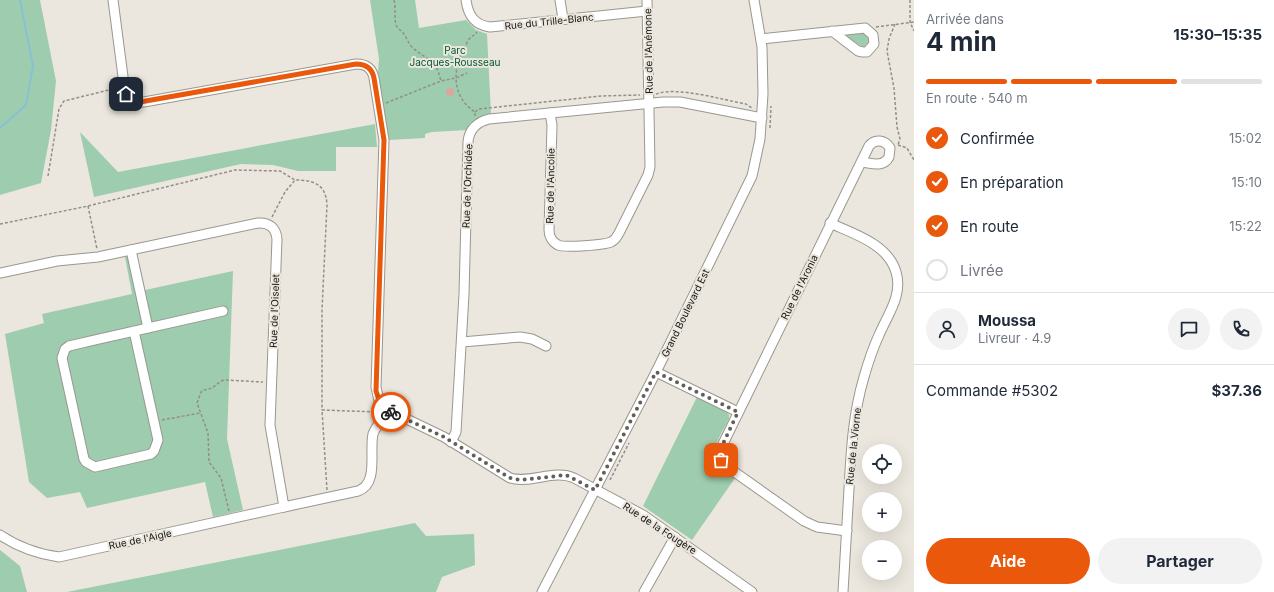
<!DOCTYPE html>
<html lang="fr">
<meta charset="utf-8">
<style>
body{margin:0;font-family:Inter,sans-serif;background:#f2f2f3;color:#1f2937;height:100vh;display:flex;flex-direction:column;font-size:15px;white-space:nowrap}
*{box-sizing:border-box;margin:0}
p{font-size:13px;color:#747a83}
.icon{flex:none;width:22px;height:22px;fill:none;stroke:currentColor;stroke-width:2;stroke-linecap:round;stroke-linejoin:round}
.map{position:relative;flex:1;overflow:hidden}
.details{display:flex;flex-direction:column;background:#fff;width:360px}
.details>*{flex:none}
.controls{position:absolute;left:862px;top:444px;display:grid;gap:8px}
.controls a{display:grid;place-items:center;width:40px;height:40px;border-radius:50%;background:#fff;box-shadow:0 4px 16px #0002;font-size:20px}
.pin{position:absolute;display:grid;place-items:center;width:34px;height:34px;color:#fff;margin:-17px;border-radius:8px;box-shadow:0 2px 6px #0006}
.courier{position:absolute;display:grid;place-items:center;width:40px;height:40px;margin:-20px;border:3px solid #ea580c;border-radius:50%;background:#fff;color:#222;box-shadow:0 1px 5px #0007}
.overview em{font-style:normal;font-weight:700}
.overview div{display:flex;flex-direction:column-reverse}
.overview{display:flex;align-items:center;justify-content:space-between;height:68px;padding:0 12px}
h1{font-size:26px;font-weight:700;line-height:30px}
.bar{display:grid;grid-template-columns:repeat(4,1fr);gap:6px 4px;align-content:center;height:48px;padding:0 12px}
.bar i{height:5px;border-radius:3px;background:#e0e1e3}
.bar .on{background:#ea580c}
.bar p{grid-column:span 4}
.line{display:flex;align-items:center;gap:10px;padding:0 12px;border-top:1px solid #e0e1e3}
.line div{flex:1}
.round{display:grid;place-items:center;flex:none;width:42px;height:42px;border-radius:21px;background:#f2f2f3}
ol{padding:0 12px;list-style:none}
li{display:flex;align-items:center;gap:12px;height:44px}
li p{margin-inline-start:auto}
li .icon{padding:4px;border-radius:50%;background:#ea580c;color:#fff;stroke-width:4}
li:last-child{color:#747a83}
li i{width:22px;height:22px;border:2px solid #e0e1e3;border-radius:50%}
.primary-button{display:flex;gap:8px;margin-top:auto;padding:8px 12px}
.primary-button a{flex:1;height:46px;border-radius:24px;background:#ea580c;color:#fff;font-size:16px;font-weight:700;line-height:46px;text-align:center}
.primary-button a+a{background:#f2f2f3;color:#1f2937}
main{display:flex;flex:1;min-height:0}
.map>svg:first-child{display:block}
.green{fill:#9eccaf}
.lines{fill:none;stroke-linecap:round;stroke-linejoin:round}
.stream{stroke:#87c1d4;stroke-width:2}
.building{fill:#dca69c}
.minor-casing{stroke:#9a978e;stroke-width:11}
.path{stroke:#928f89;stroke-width:1.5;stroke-dasharray:3 2;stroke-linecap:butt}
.minor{stroke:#fff;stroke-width:9}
.done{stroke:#62605b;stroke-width:4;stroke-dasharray:0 7.2}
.route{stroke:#ea580c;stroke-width:5}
.labels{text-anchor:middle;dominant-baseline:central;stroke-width:4;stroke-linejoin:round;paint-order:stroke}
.street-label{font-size:10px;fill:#191815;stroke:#ebe7de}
.park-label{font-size:10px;fill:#005732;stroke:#ebe7de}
</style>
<main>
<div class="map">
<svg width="914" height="592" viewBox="0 0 914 592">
<rect width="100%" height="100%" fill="#ebe7de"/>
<!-- green -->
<g class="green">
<path d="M0 0H40L56 81 51 130 41 183 0 195Z"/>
<path d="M370 0H415L419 28 466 20 476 30 487 34 491 114 470 123 467 130 432 132 425 134V138L389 140 378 73 379 59Z"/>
<path d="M863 32 869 39 868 43 864 47 861 46 844 35Z"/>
<path d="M375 124 377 147H336V171H298L273 165 241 164 94 197 80 132 118 172Z"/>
<path d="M137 254 145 290 233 271 227 439 243 510 213 517 205 482 87 508 80 492 47 498 29 482 5 334 44 323 42 314 132 294 125 257Z"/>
<path d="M697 397 726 411 729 415V419C714 448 704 456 735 478L692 540 643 506Z"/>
<path d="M415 523 426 536 474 534 475 565 442 577 436 592H67Z"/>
<path d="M0 550 20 566 27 592H0Z"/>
</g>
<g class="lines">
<!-- stream -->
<path class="stream" d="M0 128 26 105 33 66 20 0"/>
</g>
<!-- building -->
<circle class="building" cx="450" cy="92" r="4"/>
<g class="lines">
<defs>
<g id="minor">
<path d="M113 0 125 92C129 100 135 103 144 102L356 64C366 64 372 68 374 78L384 140 376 387 379 401 390 411 444 437 510 478C531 484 554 469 574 478L643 515 752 592"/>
<path d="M466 0C468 15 474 25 490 27L647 11"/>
<path d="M560 0 563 19"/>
<path d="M761 39 865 28 873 35 874 44 867 52H863L858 51 832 31"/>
<path d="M550 113 552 125 549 230C549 236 552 242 558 245 565 248 604 245 611 242 615 240 617 237 619 233L648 175 650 167 647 0"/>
<path d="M830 223C854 234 888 244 896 272 903 295 888 314 879 335 873 348 868 363 864 377 853 414 851 451 849 489 847 523 845 558 843 592"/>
<path d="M131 250 148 328"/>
<path d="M0 273 57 261 98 257 258 223C269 222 276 228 277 239L270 425 284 507 358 491C379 484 369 451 373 434 376 425 384 418 390 411"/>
<path d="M134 331 158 440 154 451 151 454 95 467 86 462 84 459 62 358 65 349 69 346C120 334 171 323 223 311"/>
<path d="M462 342 520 337 532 339 546 346"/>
<path d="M656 372 738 412"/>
<path d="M451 442 456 432 464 294 468 142C469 130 477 122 489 119L663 102H680L762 118"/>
<path d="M847 531 817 527 804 521 726 466 720 457 721 448 869 146C875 138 885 140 890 148L889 157C883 168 872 163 861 162"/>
<path d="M0 535C18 547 37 554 59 557L284 507"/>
<path d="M542 592 656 372 752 176 760 139 763 94 762 47 754 0"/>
<path d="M644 592 675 537"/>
</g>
</defs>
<!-- minor casing -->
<use href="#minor" class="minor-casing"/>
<!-- path -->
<g class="path">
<path d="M394 0C396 8 394 17 396 25 398 29 402 31 404 34 407 38 408 43 412 47 428 62 435 56 441 81"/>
<path d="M910 0V22L914 31"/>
<path d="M895 24 889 39 887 51 894 88 897 127 900 139 898 145"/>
<path d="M876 27 914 22"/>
<path d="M656 94C677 86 723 100 746 104L752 108"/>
<path d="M386 103 441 81 456 78 467 73"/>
<path d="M475 112 479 109 601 96 640 95"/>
<path d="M475 116V112C452 97 452 71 464 49 466 46 467 41 470 38 472 36 475 35 477 32"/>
<path d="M770 128 771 106"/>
<path d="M898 145 907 148 914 160"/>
<path d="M48 176 59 109 64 101 117 88"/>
<path d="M88 206 97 249"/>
<path d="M272 217 285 192 295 180C315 180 326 185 327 205L322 310V410"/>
<path d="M0 224 88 206 235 170 280 171 295 180"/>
<path d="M162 420 200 413"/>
<path d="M610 480 629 443"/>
<path d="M327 490 322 410 378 412"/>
<path d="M229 511 221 478 209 462 208 433 197 403 201 392 203 390C216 389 215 383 224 380L263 382"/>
</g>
<!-- minor -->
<use href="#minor" class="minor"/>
</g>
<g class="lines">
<!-- done -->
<path class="done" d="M391 412 444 437 510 478 520 480 566 475 595 490 656 372 738 412 721 448 720 452 721 460"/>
<!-- route -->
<path class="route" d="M126 94 131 100 140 102 356 64C366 64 372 68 374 78L384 140 376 391 380 403 391 412"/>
</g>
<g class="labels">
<!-- street labels -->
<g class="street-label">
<text transform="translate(549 21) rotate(-6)">Rue du Trille-Blanc</text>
<text transform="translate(648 51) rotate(-91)">Rue de l'Anémone</text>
<text transform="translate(467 186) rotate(-88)">Rue de l'Orchidée</text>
<text transform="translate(550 186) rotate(-89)">Rue de l'Ancolie</text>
<text transform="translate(799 287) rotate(-64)">Rue de l'Aronia</text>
<text transform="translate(274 311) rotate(-88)">Rue de l'Oiselet</text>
<text transform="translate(685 313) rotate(-64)">Grand Boulevard Est</text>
<text transform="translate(853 446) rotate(-84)">Rue de la Viorne</text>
<text transform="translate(660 528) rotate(33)">Rue de la Fougère</text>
<text transform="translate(140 539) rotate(-12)">Rue de l'Aigle</text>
</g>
<!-- park labels -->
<g class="park-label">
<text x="455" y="50">Parc<tspan x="455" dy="12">Jacques-Rousseau</tspan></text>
</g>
</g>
</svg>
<div class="controls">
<a><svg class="icon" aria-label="locate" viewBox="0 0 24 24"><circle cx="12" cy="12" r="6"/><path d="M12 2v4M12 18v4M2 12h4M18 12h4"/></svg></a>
<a>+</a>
<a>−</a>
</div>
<div class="pin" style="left:721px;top:460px;background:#ea580c"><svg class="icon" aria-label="bag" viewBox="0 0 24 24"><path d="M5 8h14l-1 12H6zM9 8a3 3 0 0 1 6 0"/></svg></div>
<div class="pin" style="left:126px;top:94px;background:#1f2937"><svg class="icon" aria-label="home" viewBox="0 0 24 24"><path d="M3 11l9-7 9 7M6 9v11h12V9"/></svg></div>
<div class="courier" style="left:391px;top:412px"><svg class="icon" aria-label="bike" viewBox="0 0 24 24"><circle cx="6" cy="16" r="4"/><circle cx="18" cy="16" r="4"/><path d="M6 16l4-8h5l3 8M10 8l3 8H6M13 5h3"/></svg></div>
</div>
<section class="details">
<div class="overview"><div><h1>4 min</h1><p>Arrivée dans</p></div><em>15:30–15:35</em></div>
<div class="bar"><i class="on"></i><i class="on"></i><i class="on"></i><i></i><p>En route · 540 m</p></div>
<ol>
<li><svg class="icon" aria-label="check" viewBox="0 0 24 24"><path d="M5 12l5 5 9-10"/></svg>Confirmée<p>15:02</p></li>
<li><svg class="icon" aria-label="check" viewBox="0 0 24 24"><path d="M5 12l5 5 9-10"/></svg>En préparation<p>15:10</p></li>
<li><svg class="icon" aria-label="check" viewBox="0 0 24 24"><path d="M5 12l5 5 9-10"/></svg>En route<p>15:22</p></li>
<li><i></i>Livrée</li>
</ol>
<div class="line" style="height:72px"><a class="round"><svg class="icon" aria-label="person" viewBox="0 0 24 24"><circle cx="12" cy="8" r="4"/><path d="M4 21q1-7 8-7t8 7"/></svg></a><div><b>Moussa</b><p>Livreur · 4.9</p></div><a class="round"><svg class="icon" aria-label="chat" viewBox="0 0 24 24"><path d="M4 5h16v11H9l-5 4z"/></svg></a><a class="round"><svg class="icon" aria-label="phone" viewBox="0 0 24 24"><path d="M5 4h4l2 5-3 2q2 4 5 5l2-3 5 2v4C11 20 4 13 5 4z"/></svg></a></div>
<div class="line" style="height:52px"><div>Commande #5302</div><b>$37.36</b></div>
<div class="primary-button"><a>Aide</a><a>Partager</a></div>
</section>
</main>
